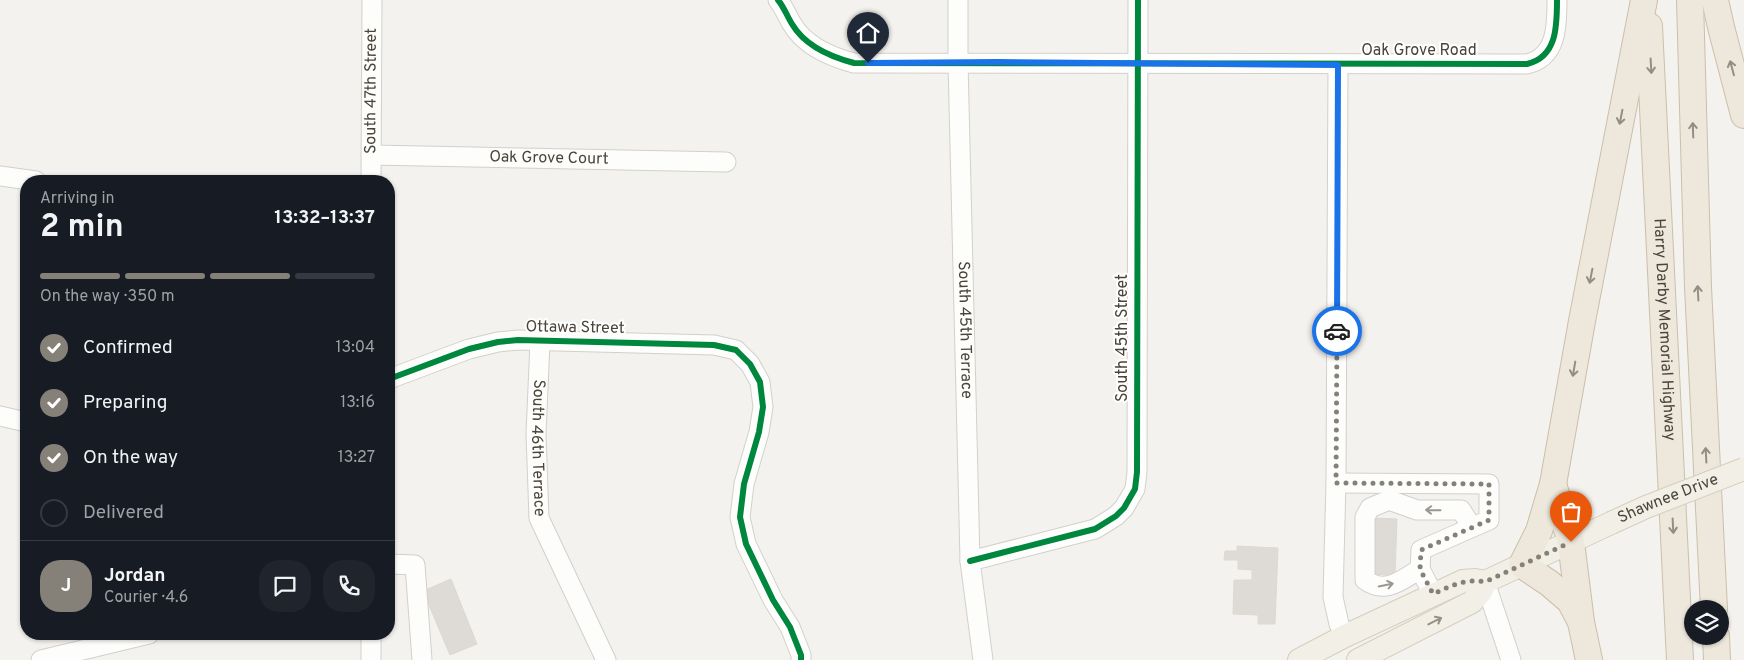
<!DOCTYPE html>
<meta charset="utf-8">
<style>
body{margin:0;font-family:Overpass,sans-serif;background:#20242c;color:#f1f3f6;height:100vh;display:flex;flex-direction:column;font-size:19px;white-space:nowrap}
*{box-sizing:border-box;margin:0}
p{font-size:16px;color:#9ea1a6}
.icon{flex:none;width:28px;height:28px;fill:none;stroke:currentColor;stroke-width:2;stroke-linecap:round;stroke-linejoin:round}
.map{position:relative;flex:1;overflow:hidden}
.drawer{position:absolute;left:20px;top:175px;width:375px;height:465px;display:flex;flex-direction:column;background:#171b24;border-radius:20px;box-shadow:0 1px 4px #0004}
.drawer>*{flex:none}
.buttons{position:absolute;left:1684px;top:600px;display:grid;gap:10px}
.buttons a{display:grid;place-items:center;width:45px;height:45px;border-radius:50%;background:#171b24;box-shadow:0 1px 4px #0004;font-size:25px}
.pin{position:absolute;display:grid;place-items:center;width:42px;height:42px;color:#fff;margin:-51px -21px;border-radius:50% 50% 50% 0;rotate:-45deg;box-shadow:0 0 5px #0007}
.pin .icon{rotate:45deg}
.courier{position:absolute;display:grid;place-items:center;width:50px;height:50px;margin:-25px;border:4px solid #1a73e8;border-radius:50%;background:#fff;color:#222;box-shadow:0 1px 6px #0007}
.headline em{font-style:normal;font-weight:700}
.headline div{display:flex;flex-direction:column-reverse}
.headline{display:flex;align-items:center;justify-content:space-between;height:85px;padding:0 20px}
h1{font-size:32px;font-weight:700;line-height:38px}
.bar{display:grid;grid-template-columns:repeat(4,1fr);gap:8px 5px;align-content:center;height:60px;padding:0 20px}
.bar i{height:6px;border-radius:4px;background:#363941}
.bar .on{background:#868178}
.bar p{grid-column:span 4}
.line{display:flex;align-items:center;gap:12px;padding:0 20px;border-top:1px solid #363941}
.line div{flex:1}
.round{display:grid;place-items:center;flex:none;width:52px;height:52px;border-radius:20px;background:#20242c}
ol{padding:0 20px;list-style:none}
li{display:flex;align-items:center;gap:15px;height:55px}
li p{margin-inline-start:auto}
li .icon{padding:5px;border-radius:50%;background:#868178;color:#fff;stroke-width:4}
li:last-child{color:#9ea1a6}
li i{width:28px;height:28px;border:2px solid #363941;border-radius:50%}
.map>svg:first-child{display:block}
.building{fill:#dedbd6;stroke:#dcd9d4}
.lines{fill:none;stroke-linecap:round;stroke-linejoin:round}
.minor-casing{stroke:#d2d0cb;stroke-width:21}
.major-casing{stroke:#d6cebb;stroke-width:24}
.highway-casing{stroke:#ccbfa9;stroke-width:28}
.minor{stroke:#fdfdfc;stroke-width:19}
.major{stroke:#f2efe6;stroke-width:22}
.highway{stroke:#ede8db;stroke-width:26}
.major-bridge-casing{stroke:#d6cebb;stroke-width:24;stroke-linecap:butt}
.major-bridge{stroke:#f2efe6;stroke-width:22}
.cycleway-casing{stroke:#fff;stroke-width:9}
.cycleway{stroke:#00873e;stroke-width:6}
.oneway{stroke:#948e82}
.oneway2{stroke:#9b9791}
.oneway3{stroke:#969187}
.done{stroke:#868178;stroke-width:5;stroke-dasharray:0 9}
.route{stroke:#1a73e8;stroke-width:6}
.labels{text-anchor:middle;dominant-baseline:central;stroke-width:4;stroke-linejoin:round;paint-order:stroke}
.street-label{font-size:16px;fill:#4b4439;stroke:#fff}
</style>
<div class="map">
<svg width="1744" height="660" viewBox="0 0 1744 660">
<rect width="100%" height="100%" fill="#f4f2ee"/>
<!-- building -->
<g class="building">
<path d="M1371 518 1397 519 1395 575 1369 574Z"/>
<path d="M1237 546 1278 548 1275 624H1258V615L1233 614 1234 580H1252V570L1238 569V560H1224L1225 551H1237Z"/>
<path d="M451 579 477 644 450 655 423 591Z"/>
</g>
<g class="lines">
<defs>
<g id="minor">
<path d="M778 0C784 7 787 16 792 24 805 46 831 57 854 63L1527 64C1557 57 1557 26 1557 0"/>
<path id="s1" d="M958 0V62L970 561 983 660"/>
<path d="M1338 65 1336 483 1333 597 1339 624 1345 636"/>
<path id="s2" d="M371 155 726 162"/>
<path d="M0 176 36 181"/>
<path id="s3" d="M371 181 372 0"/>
<path id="s4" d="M540 342 536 434 539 518 606 660"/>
<path d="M389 379 469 349 498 342 518 340 714 345 736 350 750 364 760 382 763 407 759 432 744 484 740 517 746 544 773 600 790 627 801 655V660"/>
<path d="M0 416 26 422"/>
<path d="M1336 483 1489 484V520L1421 550 1420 569 1433 594"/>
<path d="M970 561 1095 529 1116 516 1124 508 1135 489 1137 472 1138 0"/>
<path d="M389 564 415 565 422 660"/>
<path d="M1420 569C1401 580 1386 595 1365 580V517L1370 508 1389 500 1417 510H1461L1472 527"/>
<path d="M1485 582 1511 660"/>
<path d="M371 634V660"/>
<path d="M41 660 149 634"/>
</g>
<g id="major">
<path d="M1299 660 1345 636 1463 581 1475 580 1485 582 1611 523"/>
<path d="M1358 660 1472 602 1481 592 1485 582"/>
</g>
<g id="highway">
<path d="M1690 0 1698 287 1714 609"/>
<path d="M1715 0 1721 27 1744 115"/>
<path id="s5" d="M1649 26 1680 660"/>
<path d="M1553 484 1571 542 1581 622 1589 660"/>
<path d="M1581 622 1570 601 1549 583 1522 565 1539 531 1553 484 1582 321 1644 0"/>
<path d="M1716 636 1717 660"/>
</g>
</defs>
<!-- minor casing -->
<use href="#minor" class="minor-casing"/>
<!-- major casing -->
<use href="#major" class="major-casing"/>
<!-- highway casing -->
<use href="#highway" class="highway-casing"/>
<!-- minor -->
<use href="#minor" class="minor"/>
<!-- major -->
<use href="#major" class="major"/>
<!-- highway -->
<use href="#highway" class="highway"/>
<defs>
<g id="major-bridge">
<path id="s6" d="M1611 523 1646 507 1744 469"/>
</g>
</defs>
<!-- major-bridge casing -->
<use href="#major-bridge" class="major-bridge-casing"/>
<!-- major-bridge -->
<use href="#major-bridge" class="major-bridge"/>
<defs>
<g id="cycleway">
<path d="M778 0C784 7 787 16 792 24 805 46 831 57 854 63L1527 64C1557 57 1557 26 1557 0"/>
<path d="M389 379 469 349 498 342 518 340 714 345 736 350 750 364 760 382 763 407 759 432 744 484 740 517 746 544 773 600 790 627 801 655V660"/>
<path d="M970 561 1095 529 1116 516 1124 508 1135 489 1137 472 1138 0"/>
</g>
</defs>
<!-- cycleway casing -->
<use href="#cycleway" class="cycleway-casing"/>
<!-- cycleway -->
<use href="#cycleway" class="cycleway"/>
</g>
<!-- one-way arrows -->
<defs><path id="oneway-shaft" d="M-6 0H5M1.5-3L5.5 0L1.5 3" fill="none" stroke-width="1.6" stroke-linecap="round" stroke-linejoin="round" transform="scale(1.25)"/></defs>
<g class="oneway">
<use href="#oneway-shaft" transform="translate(1651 66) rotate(87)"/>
<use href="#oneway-shaft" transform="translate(1732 68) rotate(-105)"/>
<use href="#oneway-shaft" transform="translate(1621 117) rotate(101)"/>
<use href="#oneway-shaft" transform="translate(1693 130) rotate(-92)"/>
<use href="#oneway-shaft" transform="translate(1591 276) rotate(101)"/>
<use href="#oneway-shaft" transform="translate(1698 293) rotate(-93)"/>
<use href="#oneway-shaft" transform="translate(1574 369) rotate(100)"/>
<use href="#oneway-shaft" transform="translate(1706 455) rotate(-93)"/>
<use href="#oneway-shaft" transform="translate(1673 526) rotate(87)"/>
</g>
<g class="oneway2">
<use href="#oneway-shaft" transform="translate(1433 510) rotate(-179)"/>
<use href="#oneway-shaft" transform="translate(1386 585) rotate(-11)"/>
</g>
<use class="oneway3" href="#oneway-shaft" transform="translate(1435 621) rotate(-27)"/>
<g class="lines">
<!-- done -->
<path class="done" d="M1337 331 1336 483 1489 484V520L1421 550 1420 569 1433 594C1451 586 1465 578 1485 582L1571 542"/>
<!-- route -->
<path class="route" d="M868 63 998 62 1338 65 1337 331"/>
</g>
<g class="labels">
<!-- street labels -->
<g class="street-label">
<text x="1419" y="51">Oak Grove Road</text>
<text stroke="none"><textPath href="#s3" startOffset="90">South 47th Street</textPath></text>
<text stroke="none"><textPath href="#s2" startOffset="178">Oak Grove Court</textPath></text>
<text transform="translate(575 328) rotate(1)">Ottawa Street</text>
<text stroke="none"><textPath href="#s1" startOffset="330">South 45th Terrace</textPath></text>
<text stroke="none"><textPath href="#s5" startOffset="304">Harry Darby Memorial Highway</textPath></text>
<text transform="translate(1123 338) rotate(-90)">South 45th Street</text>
<text stroke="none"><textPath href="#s4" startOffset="106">South 46th Terrace</textPath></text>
<text stroke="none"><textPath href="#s6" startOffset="62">Shawnee Drive</textPath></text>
</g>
</g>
</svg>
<div class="buttons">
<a><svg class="icon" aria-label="layers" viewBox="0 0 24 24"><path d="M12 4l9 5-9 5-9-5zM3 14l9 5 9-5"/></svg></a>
</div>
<div class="pin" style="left:1571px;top:542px;background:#ea580c"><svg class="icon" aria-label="bag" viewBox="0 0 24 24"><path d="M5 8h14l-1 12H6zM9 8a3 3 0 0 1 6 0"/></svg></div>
<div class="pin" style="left:868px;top:63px;background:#1f2937"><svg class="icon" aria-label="home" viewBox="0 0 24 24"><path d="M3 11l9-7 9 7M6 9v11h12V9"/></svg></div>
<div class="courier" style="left:1337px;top:331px"><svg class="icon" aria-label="car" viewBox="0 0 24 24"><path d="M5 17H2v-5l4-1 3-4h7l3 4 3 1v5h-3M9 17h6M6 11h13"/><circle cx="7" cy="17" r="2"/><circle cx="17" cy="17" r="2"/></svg></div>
<section class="drawer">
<div class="headline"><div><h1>2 min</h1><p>Arriving in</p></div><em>13:32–13:37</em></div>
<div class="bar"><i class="on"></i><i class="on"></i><i class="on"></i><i></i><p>On the way · 350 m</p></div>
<ol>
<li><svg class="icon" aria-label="check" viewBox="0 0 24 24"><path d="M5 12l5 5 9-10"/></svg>Confirmed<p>13:04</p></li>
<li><svg class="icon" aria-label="check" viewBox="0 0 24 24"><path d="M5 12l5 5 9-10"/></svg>Preparing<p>13:16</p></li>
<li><svg class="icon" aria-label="check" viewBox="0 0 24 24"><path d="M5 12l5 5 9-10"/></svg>On the way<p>13:27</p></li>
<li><i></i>Delivered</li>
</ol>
<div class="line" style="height:90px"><b class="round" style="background:#868178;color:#fff">J</b><div><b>Jordan</b><p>Courier · 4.6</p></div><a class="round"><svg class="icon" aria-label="chat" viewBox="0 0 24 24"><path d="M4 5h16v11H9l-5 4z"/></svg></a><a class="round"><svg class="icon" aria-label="phone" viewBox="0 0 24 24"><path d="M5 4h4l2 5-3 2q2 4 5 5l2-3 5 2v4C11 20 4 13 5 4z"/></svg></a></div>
</section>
</div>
